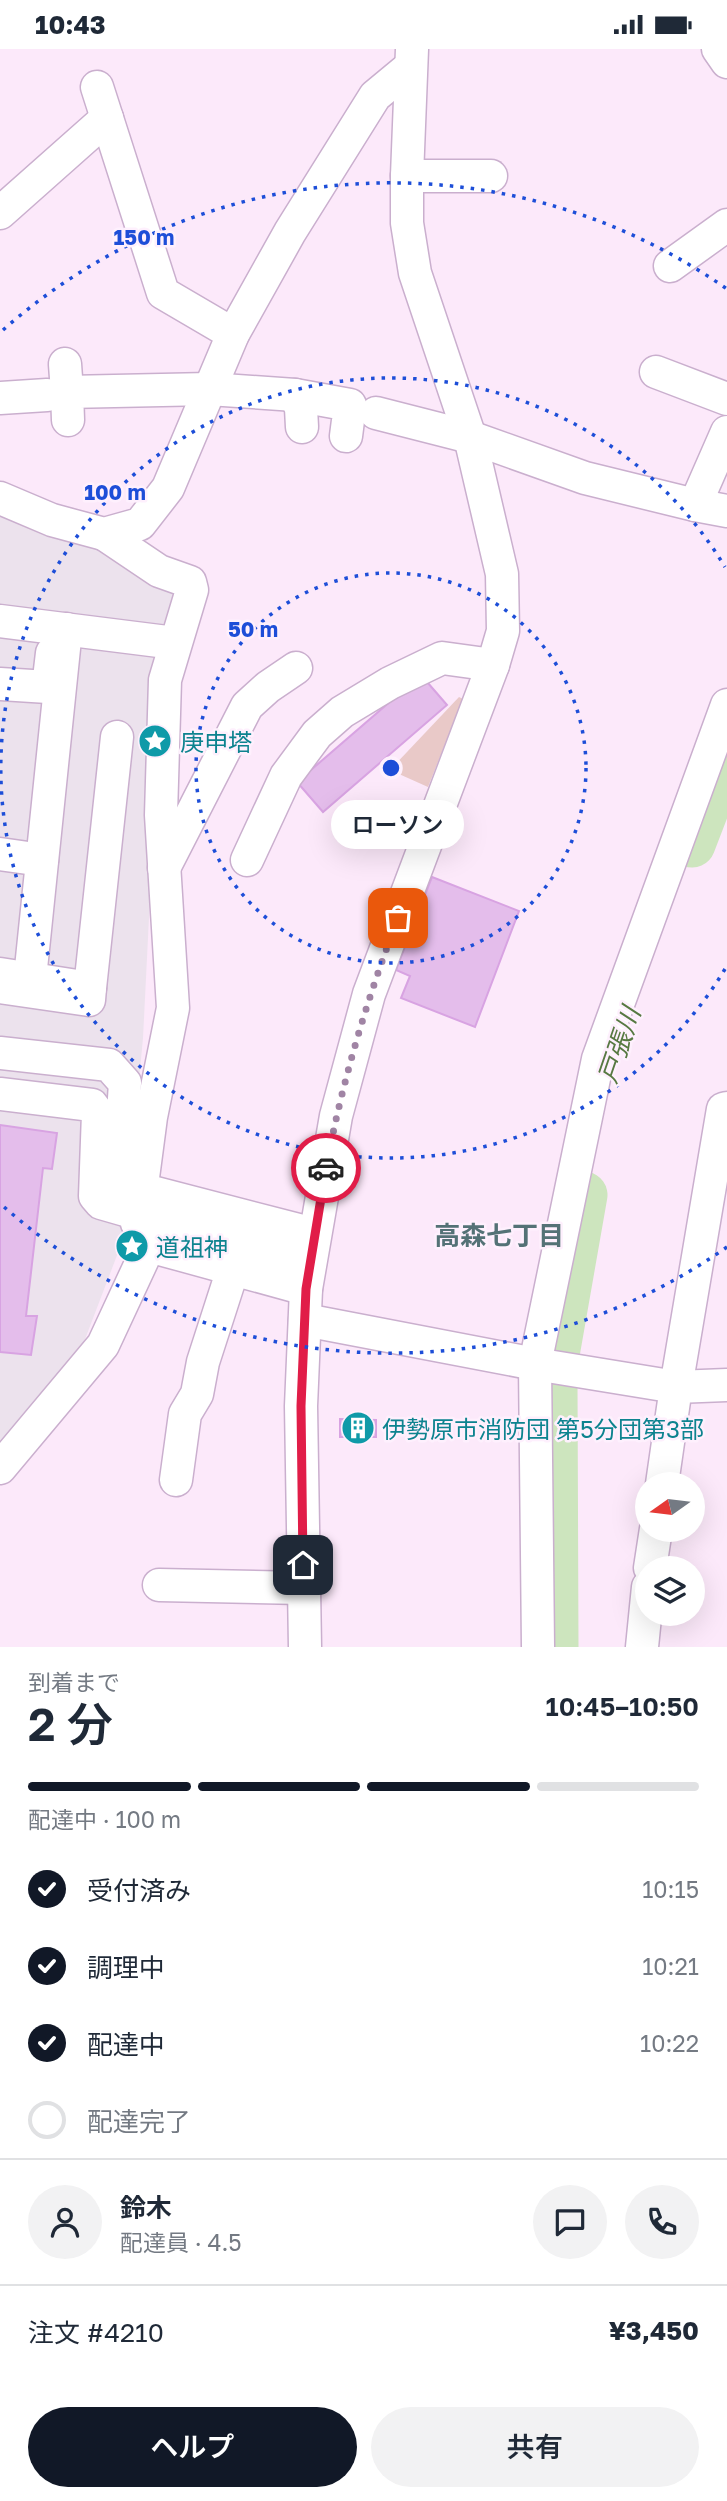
<!DOCTYPE html>
<html lang="ja">
<meta charset="utf-8">
<style>
body{margin:0;font-family:"Golos Text","Noto Sans JP",sans-serif;background:#f2f2f3;color:#1f2937;height:100vh;display:flex;flex-direction:column;font-size:26px;white-space:nowrap}
*{box-sizing:border-box;margin:0}
p{font-size:23px;color:#747a83}
.icon{flex:none;width:38px;height:38px;fill:none;stroke:currentColor;stroke-width:2;stroke-linecap:round;stroke-linejoin:round}
.map{position:relative;height:1598px;overflow:hidden}
.panel{display:flex;flex-direction:column;background:#fff;flex:1}
.panel>*{flex:none}
.needle{width:46px;rotate:256deg}
.controls{position:absolute;left:635px;top:1423px;display:grid;gap:14px}
.controls a{display:grid;place-items:center;width:70px;height:70px;border-radius:50%;background:#fff;box-shadow:0 7px 28px #0002;font-size:35px}
.pin{position:absolute;display:grid;place-items:center;width:60px;height:60px;color:#fff;margin:-30px;border-radius:14px;box-shadow:0 4px 10px #0006}
.courier{position:absolute;display:grid;place-items:center;width:70px;height:70px;margin:-35px;border:5px solid #e11d48;border-radius:50%;background:#fff;color:#222;box-shadow:0 2px 9px #0007}
.bubble{position:absolute;height:49px;border-radius:24px;background:#fff;box-shadow:0 7px 28px #0002;font-size:23px;font-weight:600;line-height:49px;text-align:center}
.headline em{font-style:normal;font-weight:600}
.headline div{display:flex;flex-direction:column-reverse}
.headline{display:flex;align-items:center;justify-content:space-between;height:119px;padding:0 28px}
h1{font-size:46px;font-weight:600;line-height:52px}
.bar{display:grid;grid-template-columns:repeat(4,1fr);gap:10px 7px;align-content:center;height:84px;padding:0 28px}
.bar i{height:9px;border-radius:5px;background:#e0e1e3}
.bar .active{background:#111827}
.bar p{grid-column:span 4}
.line{display:flex;align-items:center;gap:18px;padding:0 28px;border-top:2px solid #e0e1e3}
.line div{flex:1}
.round{display:grid;place-items:center;flex:none;width:74px;height:74px;border-radius:37px;background:#f2f2f3}
ol{padding:0 28px;list-style:none}
li{display:flex;align-items:center;gap:21px;height:77px}
li p{margin-inline-start:auto}
li .icon{padding:7px;border-radius:50%;background:#111827;color:#fff;stroke-width:4}
li:last-child{color:#747a83}
li i{width:38px;height:38px;border:4px solid #e0e1e3;border-radius:50%}
.button{display:flex;gap:14px;margin-top:auto;padding:14px 28px}
.button a{flex:1;height:80px;border-radius:42px;background:#111827;color:#fff;font-size:28px;font-weight:600;line-height:80px;text-align:center}
.button a+a{background:#f2f2f3;color:#1f2937}
.status{display:flex;justify-content:space-between;align-items:center;height:49px;padding:0 35px;background:#fff;direction:ltr}
.status svg{height:19px;fill:currentColor}
.map>svg:first-child{display:block}
.industrial{fill:#ece2ed}
.green{fill:#e9c9c8}
.lines{fill:none;stroke-linecap:round;stroke-linejoin:round}
.river{stroke:#cde5be;stroke-width:47}
.building{fill:#e4bdeb;stroke:#d8a3e2;stroke-width:2}
.minor-casing{stroke:#caafce;stroke-width:35}
.minor{stroke:#fff;stroke-width:32}
.done{stroke:#a084a4;stroke-width:7;stroke-dasharray:0 12.6}
.route{stroke:#e11d48;stroke-width:9}
.ring{fill:none;stroke:#1d4ed8;stroke-width:3.5;stroke-dasharray:3.5 7}
.labels{text-anchor:middle;dominant-baseline:central;stroke-width:5;stroke-linejoin:round;paint-order:stroke}
.culture-label{font-size:24px;fill:#0d838f;stroke:#fef0fd;text-anchor:start}
.water-label{font-size:26px;font-style:italic;fill:#577942;stroke:#fef0fd}
.neighbourhood-label{font-size:26px;font-weight:bold;fill:#547276;stroke:#fef0fd}
.centre{fill:#1d4ed8;stroke:#fef0fd;stroke-width:3.5}
.ring-label{font-size:21px;text-anchor:middle;font-weight:bold;fill:#1d4ed8;stroke:#fef0fd;stroke-width:5;stroke-linejoin:round;paint-order:stroke}
</style>
<div class="status"><b>10:43</b><svg viewBox="0 0 49 12"><path d="M0 12V9h3v3zM5 12V6h3v6zM10 12V3h3v9zM15 12V0h3v12zM26 1h20v11H26zM47 4h2v5h-2z"/></svg></div>
<div class="map">
<svg width="727" height="1598" viewBox="0 0 727 1598">
<rect width="100%" height="100%" fill="#fce9fa"/>
<!-- industrial -->
<path class="industrial" d="M0 463 100 495 182 544 161 628 143 989 124 1188 79 1306 0 1405Z"/>
<!-- green -->
<path class="green" d="M459 648 463 650 428 738 390 721Z"/>
<g class="lines">
<!-- river -->
<g class="river">
<path d="M692 795 727 704"/>
<path d="M557 1300 584 1146"/>
<path d="M554 1332 555 1598"/>
</g>
</g>
<!-- building -->
<g class="building">
<path d="M421 626 447 656 323 763 297 733Z"/>
<path d="M432 828 519 862 475 978 401 949 410 927 396 921Z"/>
<path d="M0 1076 57 1084 52 1120 43 1119 26 1267H37L31 1306 0 1303Z"/>
<path d="M340 1370 376 1371V1388H340Z"/>
</g>
<g class="lines">
<defs>
<g id="minor">
<path d="M718 0 727 13"/>
<path d="M97 38 163 244 233 285"/>
<path d="M407 127H491"/>
<path d="M0 164 107 69"/>
<path d="M670 217 727 176"/>
<path d="M65 315 67 343"/>
<path d="M656 323 727 350"/>
<path d="M295 346 301 359 302 378"/>
<path d="M0 349 47 346"/>
<path d="M376 364 470 388 585 429 695 456 727 462"/>
<path d="M68 371 67 343 209 340 295 346 350 356 346 387"/>
<path d="M0 449 52 471 104 485 140 475 168 439 233 285 290 183 375 47 410 18"/>
<path d="M695 456 727 383"/>
<path d="M0 572 175 594"/>
<path d="M0 635 48 638 52 604"/>
<path d="M0 805 42 811"/>
<path d="M247 811 286 727 317 685 342 663 390 634 442 609 493 616"/>
<path d="M164 819 247 657 268 638 296 619"/>
<path d="M0 925 90 939 89 951 0 938"/>
<path d="M30 929 66 580"/>
<path d="M90 939 117 688"/>
<path d="M0 1004 109 1016 125 1034 119 1125 121 1135 314 1185"/>
<path d="M0 1045 92 1056 98 1064 95 1147 101 1154 310 1214"/>
<path d="M149 1197 306 1240"/>
<path d="M305 1271 535 1315 676 1338 723 1060 727 1059"/>
<path d="M0 1419 103 1296 149 1197 144 1181 137 1174 151 1068 173 959 161 766 165 631 192 541 190 533 159 522 104 485"/>
<path d="M176 1431 185 1365 197 1345 203 1313 233 1220"/>
<path d="M662 1435 676 1338 727 1336"/>
<path d="M650 1519 656 1480"/>
<path d="M159 1536 303 1539"/>
<path d="M305 1598 301 1357 306 1240 336 1067 369 945 493 616 503 582 502 525 470 388 415 224 407 174V127L412 0"/>
<path d="M538 1598 535 1315 598 1010 727 656"/>
<path d="M642 1598 648 1538"/>
</g>
</defs>
<!-- minor casing -->
<use href="#minor" class="minor-casing"/>
<!-- minor -->
<use href="#minor" class="minor"/>
</g>
<g class="lines">
<!-- done -->
<path class="done" d="M326 1119C342 1033 367 950 398 869"/>
<!-- route -->
<path class="route" d="M303 1516 301 1357 306 1240 326 1119"/>
</g>
<!-- distance rings -->
<g class="ring">
<circle cx="391" cy="719" r="195"/>
<path d="M725 920A390 390 0 1 1 725 518"/>
<path d="M727 1198A585 585 0 0 1 3 1157M3 281A585 585 0 0 1 727 240"/>
</g>
<!-- icons -->
<defs>
<symbol id="sight-disc" viewBox="-11 -11 22 22"><circle r="9.5" fill="#0f9aa8" stroke="#fef0fd"/><path d="M0-6L1.8-2.2L6-1.7L2.9 1.2L3.7 5.4L0 3.3L-3.7 5.4L-2.9 1.2L-6-1.7L-1.8-2.2Z" fill="#fff"/></symbol>
<symbol id="building-disc" viewBox="-11 -11 22 22"><circle r="9.5" fill="#0f9aa8" stroke="#fef0fd"/><path d="M-4-6H4V6H1V3H-1V6H-4ZM-2.5-4.3h1.7v1.8h-1.7ZM.8-4.3h1.7v1.8H.8ZM-2.5-1h1.7V.8h-1.7ZM.8-1h1.7V.8H.8Z" fill="#fff"/></symbol>
</defs>
<g fill-rule="evenodd">
<use href="#sight-disc" x="136" y="673" width="38" height="38"/>
<use href="#sight-disc" x="113" y="1178" width="38" height="38"/>
<use href="#building-disc" x="339" y="1360" width="38" height="38"/>
</g>
<g class="labels">
<!-- culture labels -->
<g class="culture-label">
<text x="180" y="692">庚申塔</text>
<text x="156" y="1197">道祖神</text>
<text x="382" y="1379">伊勢原市消防団 第5分団第3部</text>
</g>
<!-- water labels -->
<g class="water-label">
<text transform="translate(619 996) rotate(-71)">戸張川</text>
</g>
<!-- neighbourhood labels -->
<g class="neighbourhood-label">
<text x="499" y="1186">高森七丁目</text>
</g>
</g>
<circle cx="391" cy="719" r="10" class="centre"/>
<g class="ring-label">
<text x="144" y="196">150 m</text>
<text x="115" y="451">100 m</text>
<text x="253" y="588">50 m</text>
</g>
</svg>
<div class="controls">
<a><svg class="needle" viewBox="-14 -14 28 28"><path d="M0-13l5 13h-10z" fill="#e53935"/><path d="M0 13l5-13h-10z" fill="#747a83"/></svg></a>
<a><svg class="icon" aria-label="layers" viewBox="0 0 24 24"><path d="M12 4l9 5-9 5-9-5zM3 14l9 5 9-5"/></svg></a>
</div>
<div class="pin" style="left:398px;top:869px;background:#ea580c"><svg class="icon" aria-label="bag" viewBox="0 0 24 24"><path d="M5 8h14l-1 12H6zM9 8a3 3 0 0 1 6 0"/></svg></div>
<div class="pin" style="left:303px;top:1516px;background:#1f2937"><svg class="icon" aria-label="home" viewBox="0 0 24 24"><path d="M3 11l9-7 9 7M6 9v11h12V9"/></svg></div>
<div class="courier" style="left:326px;top:1119px"><svg class="icon" aria-label="car" viewBox="0 0 24 24"><path d="M5 17H2v-5l4-1 3-4h7l3 4 3 1v5h-3M9 17h6M6 11h13"/><circle cx="7" cy="17" r="2"/><circle cx="17" cy="17" r="2"/></svg></div>
<div class="bubble" style="left:331px;top:751px;width:133px">ローソン</div>
</div>
<section class="panel">
<div class="headline"><div><h1>2 分</h1><p>到着まで</p></div><em>10:45–10:50</em></div>
<div class="bar"><i class="active"></i><i class="active"></i><i class="active"></i><i></i><p>配達中 · 100 m</p></div>
<ol>
<li><svg class="icon" aria-label="check" viewBox="0 0 24 24"><path d="M5 12l5 5 9-10"/></svg>受付済み<p>10:15</p></li>
<li><svg class="icon" aria-label="check" viewBox="0 0 24 24"><path d="M5 12l5 5 9-10"/></svg>調理中<p>10:21</p></li>
<li><svg class="icon" aria-label="check" viewBox="0 0 24 24"><path d="M5 12l5 5 9-10"/></svg>配達中<p>10:22</p></li>
<li><i></i>配達完了</li>
</ol>
<div class="line" style="height:126px"><a class="round"><svg class="icon" aria-label="person" viewBox="0 0 24 24"><circle cx="12" cy="8" r="4"/><path d="M4 21q1-7 8-7t8 7"/></svg></a><div><b>鈴木</b><p>配達員 · 4.5</p></div><a class="round"><svg class="icon" aria-label="chat" viewBox="0 0 24 24"><path d="M4 5h16v11H9l-5 4z"/></svg></a><a class="round"><svg class="icon" aria-label="phone" viewBox="0 0 24 24"><path d="M5 4h4l2 5-3 2q2 4 5 5l2-3 5 2v4C11 20 4 13 5 4z"/></svg></a></div>
<div class="line" style="height:91px"><div>注文 #4210</div><b>¥3,450</b></div>
<div class="button"><a>ヘルプ</a><a>共有</a></div>
</section>
